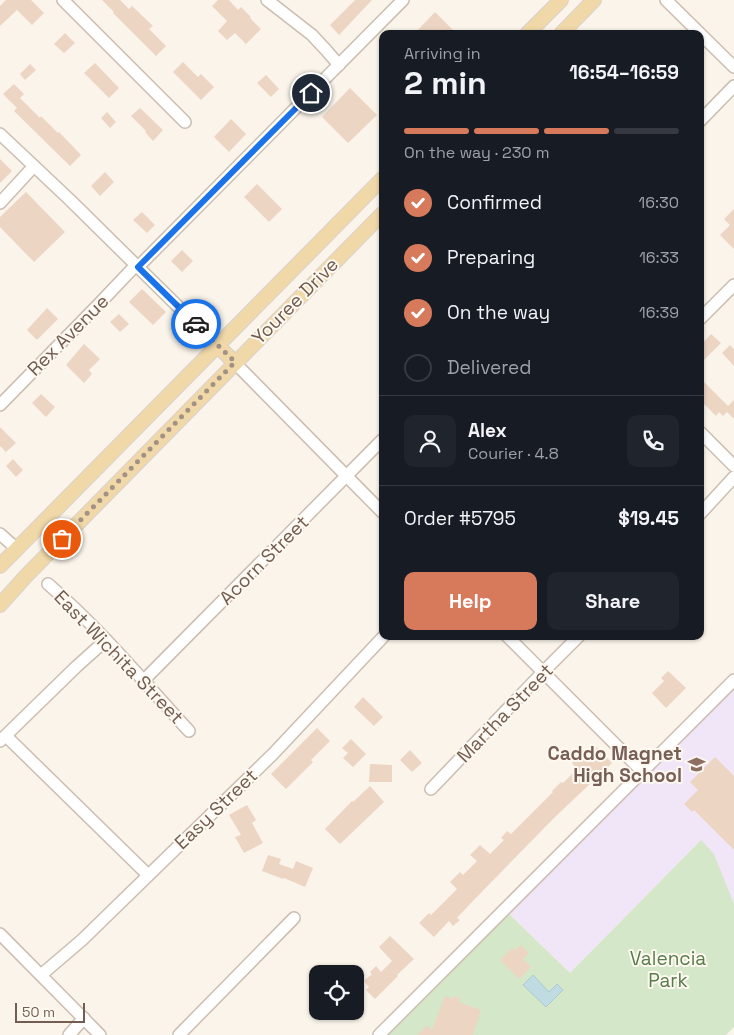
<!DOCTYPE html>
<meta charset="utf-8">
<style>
body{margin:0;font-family:"Space Grotesk",sans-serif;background:#20242c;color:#f1f3f6;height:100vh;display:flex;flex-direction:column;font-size:19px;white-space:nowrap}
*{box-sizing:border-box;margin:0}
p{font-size:16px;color:#9ea1a6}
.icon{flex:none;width:28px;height:28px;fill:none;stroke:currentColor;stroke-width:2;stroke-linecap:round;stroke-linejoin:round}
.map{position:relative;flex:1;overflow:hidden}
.side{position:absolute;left:379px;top:30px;width:325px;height:610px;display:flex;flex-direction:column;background:#171b24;border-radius:10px;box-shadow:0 1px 4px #0004}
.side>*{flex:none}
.tools{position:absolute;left:309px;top:965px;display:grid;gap:10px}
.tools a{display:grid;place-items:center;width:55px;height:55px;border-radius:10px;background:#171b24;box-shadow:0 1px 4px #0004;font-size:25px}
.scale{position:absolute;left:15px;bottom:12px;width:70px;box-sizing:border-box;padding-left:5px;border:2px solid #725d50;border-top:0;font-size:14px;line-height:18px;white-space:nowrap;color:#725d50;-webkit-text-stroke:4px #fdf8f0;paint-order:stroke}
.pin{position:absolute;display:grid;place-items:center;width:42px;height:42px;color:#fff;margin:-21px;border:2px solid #fff;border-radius:50%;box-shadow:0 1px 5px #0007}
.courier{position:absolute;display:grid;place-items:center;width:50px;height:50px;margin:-25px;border:4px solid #1a73e8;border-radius:50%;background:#fff;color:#222;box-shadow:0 1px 6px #0007}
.summary em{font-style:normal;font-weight:800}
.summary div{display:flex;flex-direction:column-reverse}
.summary{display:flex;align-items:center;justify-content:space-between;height:85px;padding:0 25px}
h1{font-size:32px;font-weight:800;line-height:38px}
.bar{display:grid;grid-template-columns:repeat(4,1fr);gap:8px 5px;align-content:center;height:60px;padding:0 25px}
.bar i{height:6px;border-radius:4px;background:#363941}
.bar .active{background:#d77a5c}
.bar p{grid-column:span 4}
.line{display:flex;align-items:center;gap:12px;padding:0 25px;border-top:1px solid #363941}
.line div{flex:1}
.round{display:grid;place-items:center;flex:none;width:52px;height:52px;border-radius:10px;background:#20242c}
ol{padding:0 25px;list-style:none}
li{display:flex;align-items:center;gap:15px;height:55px}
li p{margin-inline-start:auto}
li .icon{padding:5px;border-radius:50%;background:#d77a5c;color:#fff;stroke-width:4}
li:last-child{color:#9ea1a6}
li i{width:28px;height:28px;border:2px solid #363941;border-radius:50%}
.action{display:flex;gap:10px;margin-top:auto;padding:10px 25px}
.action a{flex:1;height:58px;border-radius:10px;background:#d77a5c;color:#fff;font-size:20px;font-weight:800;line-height:58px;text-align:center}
.action a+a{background:#20242c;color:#f1f3f6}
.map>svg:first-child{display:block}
.education{fill:#f1e6f7}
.green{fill:#d5e7c9}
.water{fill:#c0dce2;stroke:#a7cbd3}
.building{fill:#edd5c4}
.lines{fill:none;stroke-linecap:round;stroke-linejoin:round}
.minor-casing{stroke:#ccbdb0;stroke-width:14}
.major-casing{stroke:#d8d2ce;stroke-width:16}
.minor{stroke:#fff;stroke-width:11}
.major{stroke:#f1d8a9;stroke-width:14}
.done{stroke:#a29286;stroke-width:5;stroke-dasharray:0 9}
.route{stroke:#1a73e8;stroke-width:6}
.labels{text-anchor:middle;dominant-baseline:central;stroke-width:4;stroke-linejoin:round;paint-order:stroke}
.street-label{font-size:19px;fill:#725d50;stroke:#fdf8f0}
.education-label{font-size:19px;font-weight:bold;fill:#785e54;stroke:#fdf8f0;text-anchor:end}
.park-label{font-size:19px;fill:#597c4c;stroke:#fdf8f0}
</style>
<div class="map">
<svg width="734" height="1035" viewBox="0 0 734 1035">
<rect width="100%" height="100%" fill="#faf4ea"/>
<!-- education -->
<path class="education" d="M734 689V905L701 840 570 973 508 913Z"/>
<!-- green -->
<path class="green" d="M701 840 714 854 734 904V1027L726 1035H379L504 909 570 973Z"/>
<!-- water -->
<path class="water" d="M533 975 549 992 557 984 563 990 546 1007 523 985Z"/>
<!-- building -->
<g class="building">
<path d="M6 0H31L44 13 32 25 17 10 0 26V6Z"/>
<path d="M102 0H120L129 9 132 6 153 26 149 29 166 46 156 56 113 13 114 12Z"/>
<path d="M218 0H229L238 10 241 7 251 17 250 18 261 29 246 44 235 33 227 40 218 31 227 21 212 6Z"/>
<path d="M355 0H372L339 35 330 25Z"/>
<path d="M435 12 457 34H414Z"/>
<path d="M65 33 75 43 64 53 54 44Z"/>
<path d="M183 62 198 77 201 74 214 87 201 100 173 72Z"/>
<path d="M95 63 119 88 109 98 84 73Z"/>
<path d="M30 64 36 70 25 80 20 74Z"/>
<path d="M266 75 279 89 271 97 257 83Z"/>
<path d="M14 84 24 94 20 98 40 118 41 116 58 133 59 132 81 155 70 166 14 111 17 108 3 94Z"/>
<path d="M350 88 377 115 348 143 322 117Z"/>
<path d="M140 108 163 130 153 141 145 132 146 131 131 116Z"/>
<path d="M107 112 116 122 110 128 101 118Z"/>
<path d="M231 119 246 134 229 152 214 137Z"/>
<path d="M0 159 12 171 0 183Z"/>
<path d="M105 172 114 182 100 196 91 186Z"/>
<path d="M257 184 282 209 269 222 244 197Z"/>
<path d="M26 192 65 232 34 262 0 227V217Z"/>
<path d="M734 209V249L720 235 730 225 724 219Z"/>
<path d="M142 212 155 225 147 233 133 220Z"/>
<path d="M182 250 193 261 182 272 171 261Z"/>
<path d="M142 289 166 312 153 325 129 302Z"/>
<path d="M47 308 58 319 37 340 27 330Z"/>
<path d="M119 314 129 324 120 332 110 322Z"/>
<path d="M711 334 721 343 700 364V346Z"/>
<path d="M84 344 100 359 89 370 92 374 84 383 66 365Z"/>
<path d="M730 345 734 349V366L722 353Z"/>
<path d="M700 378 728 406 734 400V419L727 412 723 416 719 412 716 416 700 400Z"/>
<path d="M41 394 55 407 46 417 32 403Z"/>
<path d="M0 427 16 443 6 452 0 446Z"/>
<path d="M13 459 23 470 16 477 6 466Z"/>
<path d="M668 671 686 688 666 708 652 693 664 681 661 678Z"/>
<path d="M363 697 383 717 374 726 354 707Z"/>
<path d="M317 728 330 741 311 760 313 762 286 789 271 774Z"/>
<path d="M351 739 366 754 353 767 343 758 348 753 342 748Z"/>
<path d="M597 747 612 763 554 818 469 905 457 918 460 920 453 926 449 921 434 937 419 923 429 913 431 915 457 889 450 882 460 872 463 875 477 861 470 855 480 845 490 854 504 840 501 838 507 831 511 834 553 792 552 791 561 782 563 783 577 769 572 763 582 754 586 758Z"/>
<path d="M410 750 422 763 412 772 400 760Z"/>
<path d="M715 757 734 776V850L694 810 692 812 684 804 698 790 690 782Z"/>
<path d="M370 764 392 765V782H369Z"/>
<path d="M370 786 384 802 340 844 325 829 352 801 353 802Z"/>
<path d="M247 805 256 820 252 823 263 843 244 853 235 837 241 835 229 815Z"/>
<path d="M268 855 281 859 279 864 293 869 296 861 313 868 305 887 284 878 283 879 262 871Z"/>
<path d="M390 936 414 959 397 975 398 976 375 999 366 990 369 987 364 981 372 974 370 972 376 966 381 972 392 961 379 947Z"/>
<path d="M521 945 529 953 523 959 531 967 519 979 500 960 512 948 515 950Z"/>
<path d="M445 996 453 999 454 996 460 998 459 1002 481 1010 473 1035H417L427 1025 432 1030Z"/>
</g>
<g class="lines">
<defs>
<g id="minor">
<path d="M63 0 185 122"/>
<path d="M267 0 312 35 326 50 339 65"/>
<path d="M666 0 734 67"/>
<path d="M700 121 734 86"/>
<path d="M0 134 70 200 217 345"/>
<path d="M0 203 34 166"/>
<path d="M138 267 403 0"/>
<path d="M700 319 734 285"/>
<path d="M235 363 382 512"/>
<path d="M0 405 98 305 136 265"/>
<path d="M700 432 734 466"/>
<path d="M700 514 734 477"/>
<path d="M0 534 17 549"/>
<path d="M48 584C100 629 143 681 189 731"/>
<path d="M507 636 642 771"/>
<path d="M144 680 382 440"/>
<path d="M6 736 148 875"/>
<path d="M0 741 76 667 106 640"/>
<path d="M431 789 543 672 579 636"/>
<path d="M0 934 100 1035"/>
<path d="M41 975 82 940 273 754 384 636"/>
<path d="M69 1035 84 1018"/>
<path d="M179 1035 294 918"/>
<path d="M379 1035 734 680"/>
</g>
<g id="major">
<path d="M527 34 561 0"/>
<path d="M561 34 594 0"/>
<path d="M217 345 235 363"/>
<path d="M0 566 382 179"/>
<path d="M0 605 26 576 382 214"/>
</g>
</defs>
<!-- minor casing -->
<use href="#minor" class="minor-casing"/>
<!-- major casing -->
<use href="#major" class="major-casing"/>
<!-- minor -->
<use href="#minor" class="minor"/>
<!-- major -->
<use href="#major" class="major"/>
</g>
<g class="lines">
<!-- done -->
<path class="done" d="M62 539 235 362 196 324"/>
<!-- route -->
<path class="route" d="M196 324 138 267 311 93"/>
</g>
<!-- icons -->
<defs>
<symbol id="school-bare" viewBox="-9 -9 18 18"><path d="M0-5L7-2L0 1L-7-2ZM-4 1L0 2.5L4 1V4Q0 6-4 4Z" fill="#8d6e63" stroke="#fdf8f0" stroke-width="2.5" paint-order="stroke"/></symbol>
</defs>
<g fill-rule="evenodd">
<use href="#school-bare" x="684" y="752" width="25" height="25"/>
</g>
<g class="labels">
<!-- street labels -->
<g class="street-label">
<text transform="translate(295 301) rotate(-45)">Youree Drive</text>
<text transform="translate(68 335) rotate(-45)">Rex Avenue</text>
<text transform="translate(264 560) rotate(-45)">Acorn Street</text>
<text transform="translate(119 657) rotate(46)">East Wichita Street</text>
<text transform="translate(505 713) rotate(-46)">Martha Street</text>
<text transform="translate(216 809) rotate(-44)">Easy Street</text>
</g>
<!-- education labels -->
<g class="education-label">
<text x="682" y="753">Caddo Magnet<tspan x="682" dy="22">High School</tspan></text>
</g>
<!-- park labels -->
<g class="park-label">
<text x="668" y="958">Valencia<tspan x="668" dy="22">Park</tspan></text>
</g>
</g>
</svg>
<div class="tools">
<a><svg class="icon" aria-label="locate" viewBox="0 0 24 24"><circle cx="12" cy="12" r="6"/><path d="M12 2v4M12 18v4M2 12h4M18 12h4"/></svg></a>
</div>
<div class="scale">50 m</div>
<div class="pin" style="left:62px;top:539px;background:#ea580c"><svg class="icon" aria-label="bag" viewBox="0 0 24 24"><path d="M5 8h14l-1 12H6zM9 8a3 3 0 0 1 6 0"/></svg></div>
<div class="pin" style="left:311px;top:93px;background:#1f2937"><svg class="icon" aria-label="home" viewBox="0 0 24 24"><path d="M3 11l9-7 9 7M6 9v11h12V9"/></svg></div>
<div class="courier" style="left:196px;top:324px"><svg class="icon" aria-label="car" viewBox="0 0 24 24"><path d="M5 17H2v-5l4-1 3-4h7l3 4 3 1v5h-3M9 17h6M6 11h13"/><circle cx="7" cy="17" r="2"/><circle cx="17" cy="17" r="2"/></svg></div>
<section class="side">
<div class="summary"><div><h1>2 min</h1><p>Arriving in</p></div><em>16:54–16:59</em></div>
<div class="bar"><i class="active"></i><i class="active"></i><i class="active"></i><i></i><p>On the way · 230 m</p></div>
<ol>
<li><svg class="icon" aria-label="check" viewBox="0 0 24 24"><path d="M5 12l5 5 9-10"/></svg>Confirmed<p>16:30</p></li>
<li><svg class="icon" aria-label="check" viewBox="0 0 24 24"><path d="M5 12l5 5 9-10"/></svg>Preparing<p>16:33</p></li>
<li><svg class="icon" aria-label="check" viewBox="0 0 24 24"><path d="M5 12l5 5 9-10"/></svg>On the way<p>16:39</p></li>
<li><i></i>Delivered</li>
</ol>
<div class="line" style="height:90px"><a class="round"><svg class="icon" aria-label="person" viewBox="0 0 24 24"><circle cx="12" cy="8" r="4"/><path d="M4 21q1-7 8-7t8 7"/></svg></a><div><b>Alex</b><p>Courier · 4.8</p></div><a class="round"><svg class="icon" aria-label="phone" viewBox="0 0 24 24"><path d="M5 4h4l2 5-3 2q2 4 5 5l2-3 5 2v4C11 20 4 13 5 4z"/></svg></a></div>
<div class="line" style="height:65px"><div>Order #5795</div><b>$19.45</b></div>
<div class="action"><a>Help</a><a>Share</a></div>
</section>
</div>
